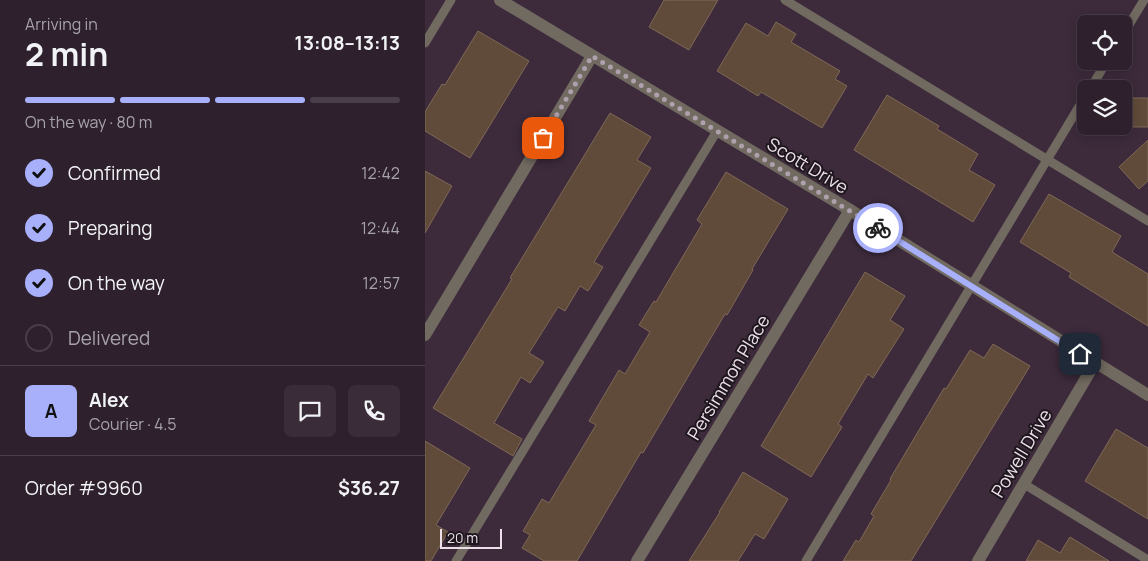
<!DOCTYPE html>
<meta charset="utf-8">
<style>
body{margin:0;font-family:Manrope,sans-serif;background:#3a2d39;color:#f1f3f6;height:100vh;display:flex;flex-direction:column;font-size:19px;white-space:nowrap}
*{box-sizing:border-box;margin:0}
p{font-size:16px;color:#a7a3aa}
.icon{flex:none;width:28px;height:28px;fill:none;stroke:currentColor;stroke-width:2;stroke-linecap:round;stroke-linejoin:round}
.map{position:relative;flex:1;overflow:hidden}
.drawer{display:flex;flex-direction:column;background:#2e202d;width:425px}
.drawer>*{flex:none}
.fabs{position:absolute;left:652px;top:15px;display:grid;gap:10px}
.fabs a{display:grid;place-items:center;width:55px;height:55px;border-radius:8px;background:#2e202d;box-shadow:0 2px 12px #0003,0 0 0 1px #493e49;font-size:25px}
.scale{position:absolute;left:15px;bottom:12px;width:62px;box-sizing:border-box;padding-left:5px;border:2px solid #ecdfea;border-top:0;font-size:14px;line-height:18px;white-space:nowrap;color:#ecdfea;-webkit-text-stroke:4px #1f171e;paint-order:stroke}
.pin{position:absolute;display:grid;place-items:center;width:42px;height:42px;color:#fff;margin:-21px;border-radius:10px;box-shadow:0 2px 8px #0006}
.courier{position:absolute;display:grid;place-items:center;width:50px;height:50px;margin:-25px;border:4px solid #a8b0fc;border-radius:50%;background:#fff;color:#222;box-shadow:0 1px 6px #0007}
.headline em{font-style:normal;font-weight:700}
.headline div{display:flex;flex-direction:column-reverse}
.headline{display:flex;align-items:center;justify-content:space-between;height:85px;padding:0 25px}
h1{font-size:32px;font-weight:700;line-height:38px}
.bar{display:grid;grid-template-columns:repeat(4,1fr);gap:8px 5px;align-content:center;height:60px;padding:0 25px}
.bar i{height:6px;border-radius:4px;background:#493e49}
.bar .current{background:#a8b0fc}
.bar p{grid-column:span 4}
.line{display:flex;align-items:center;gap:12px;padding:0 25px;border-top:1px solid #493e49}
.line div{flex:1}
.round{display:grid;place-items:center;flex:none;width:52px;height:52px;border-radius:8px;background:#3a2d39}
ol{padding:0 25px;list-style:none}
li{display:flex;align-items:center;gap:15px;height:55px}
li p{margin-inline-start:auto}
li .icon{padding:5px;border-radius:50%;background:#a8b0fc;color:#111;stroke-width:4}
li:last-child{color:#a7a3aa}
li i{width:28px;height:28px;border:2px solid #493e49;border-radius:50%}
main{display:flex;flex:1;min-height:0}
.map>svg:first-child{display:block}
.building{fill:#604b3a;stroke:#7f6856}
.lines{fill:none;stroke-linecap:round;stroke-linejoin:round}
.service{stroke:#716a60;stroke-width:9}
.minor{stroke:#716a60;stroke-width:12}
.done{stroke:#afa0ad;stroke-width:5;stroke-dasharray:0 9}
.route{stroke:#a8b0fc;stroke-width:6}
.labels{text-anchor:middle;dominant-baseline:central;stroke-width:4;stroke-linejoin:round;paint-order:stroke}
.street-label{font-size:18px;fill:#ecdfea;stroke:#1f171e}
</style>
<main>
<section class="drawer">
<div class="headline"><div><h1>2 min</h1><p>Arriving in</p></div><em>13:08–13:13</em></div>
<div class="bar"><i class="current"></i><i class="current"></i><i class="current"></i><i></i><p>On the way · 80 m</p></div>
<ol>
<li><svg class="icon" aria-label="check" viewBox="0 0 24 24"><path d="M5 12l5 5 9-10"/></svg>Confirmed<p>12:42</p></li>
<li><svg class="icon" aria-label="check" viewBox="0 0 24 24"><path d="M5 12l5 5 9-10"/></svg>Preparing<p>12:44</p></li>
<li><svg class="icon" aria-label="check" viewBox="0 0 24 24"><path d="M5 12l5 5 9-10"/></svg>On the way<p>12:57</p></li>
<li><i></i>Delivered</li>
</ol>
<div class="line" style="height:90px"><b class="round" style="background:#a8b0fc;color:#111">A</b><div><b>Alex</b><p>Courier · 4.5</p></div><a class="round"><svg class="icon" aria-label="chat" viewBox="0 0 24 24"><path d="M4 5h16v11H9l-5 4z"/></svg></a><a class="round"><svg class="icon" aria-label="phone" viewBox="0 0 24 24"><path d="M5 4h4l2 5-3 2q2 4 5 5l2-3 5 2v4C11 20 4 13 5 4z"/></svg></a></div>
<div class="line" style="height:65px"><div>Order #9960</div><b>$36.27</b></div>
</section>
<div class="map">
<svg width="723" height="561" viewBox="0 0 723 561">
<rect width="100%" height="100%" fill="#3d2b3c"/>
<!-- building -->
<g class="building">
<path d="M239 0H293L264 50 224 27Z"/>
<path d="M351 22 371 34 366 42 415 71 410 79 422 86 397 128 336 92 333 96 292 71 321 23 343 36Z"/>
<path d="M53 31 104 61 45 158 0 131V112L17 84 20 85Z"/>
<path d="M462 95 514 126 512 129 553 154 544 170 570 185 548 222 429 150Z"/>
<rect x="699" y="98" width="24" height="29"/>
<path d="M185 113 226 137 212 160 226 168 169 262 178 267 163 291 155 286 140 311 133 307 104 353 119 362 105 383 96 377 69 423 97 439 88 456 8 408 87 279 85 278Z"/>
<path d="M723 140V181L714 189 694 167Z"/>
<path d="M0 171 27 186 0 233Z"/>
<path d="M301 172 363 209 327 269 328 270 302 315 300 314 218 453 216 452 152 561H119L97 548 105 535 98 531 117 499 124 503 171 425 164 421 194 370 200 374 225 332 214 325 229 301 231 302 277 224 272 220Z"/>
<path d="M624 194 696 236 687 252 723 274V326L644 277 646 273 595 242Z"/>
<path d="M440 272 480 296 465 320 479 329 448 378 443 374 413 424 417 427 386 477 336 446Z"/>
<path d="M568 344 605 366 486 561H418L431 540 434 542 449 516 446 514 466 480 465 479 519 388 521 389 545 350 559 358Z"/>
<path d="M691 429 723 448V519L660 481Z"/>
<path d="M0 441 45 468 11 525 23 532 6 561H0Z"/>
<path d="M318 472 363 499 339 539 330 534 313 561H264L295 512H294Z"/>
<path d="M645 537 684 561H601L613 540 635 553Z"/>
</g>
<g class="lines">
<!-- service -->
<g class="service">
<path d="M360 0 723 221"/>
<path d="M699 33 719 0"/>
<path d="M0 43 26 0"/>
<path d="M665 89 682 61"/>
<path d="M599 484 723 560"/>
<path d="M31 561 292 131"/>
<path d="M381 561 661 95"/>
</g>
<!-- minor -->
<g class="minor">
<path d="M75 0 425 210 723 395"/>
<path d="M0 335 167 56"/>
<path d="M212 561 425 210"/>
<path d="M553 561 670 363"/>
</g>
</g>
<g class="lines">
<!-- done -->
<path class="done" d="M118 138 167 56 453 228"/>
<!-- route -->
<path class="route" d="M453 228 655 354"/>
</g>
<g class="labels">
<!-- street labels -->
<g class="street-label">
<text transform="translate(383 165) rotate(31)">Scott Drive</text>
<text transform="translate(303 377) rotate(-59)">Persimmon Place</text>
<text transform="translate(596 453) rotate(-59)">Powell Drive</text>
</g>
</g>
</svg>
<div class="fabs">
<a><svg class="icon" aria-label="locate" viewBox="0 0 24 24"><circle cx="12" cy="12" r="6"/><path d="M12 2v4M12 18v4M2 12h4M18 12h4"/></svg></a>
<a><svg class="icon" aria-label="layers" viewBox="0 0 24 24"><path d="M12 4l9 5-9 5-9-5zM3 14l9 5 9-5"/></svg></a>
</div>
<div class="scale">20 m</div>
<div class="pin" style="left:118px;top:138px;background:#ea580c"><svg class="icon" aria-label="bag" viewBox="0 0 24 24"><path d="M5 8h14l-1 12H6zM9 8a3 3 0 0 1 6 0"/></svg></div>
<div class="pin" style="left:655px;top:354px;background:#1f2937"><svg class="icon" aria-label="home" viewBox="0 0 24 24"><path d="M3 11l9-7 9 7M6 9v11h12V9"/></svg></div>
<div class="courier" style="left:453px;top:228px"><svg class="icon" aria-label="bike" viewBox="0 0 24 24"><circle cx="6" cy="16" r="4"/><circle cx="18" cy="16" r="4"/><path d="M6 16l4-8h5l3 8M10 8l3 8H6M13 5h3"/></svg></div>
</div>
</main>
